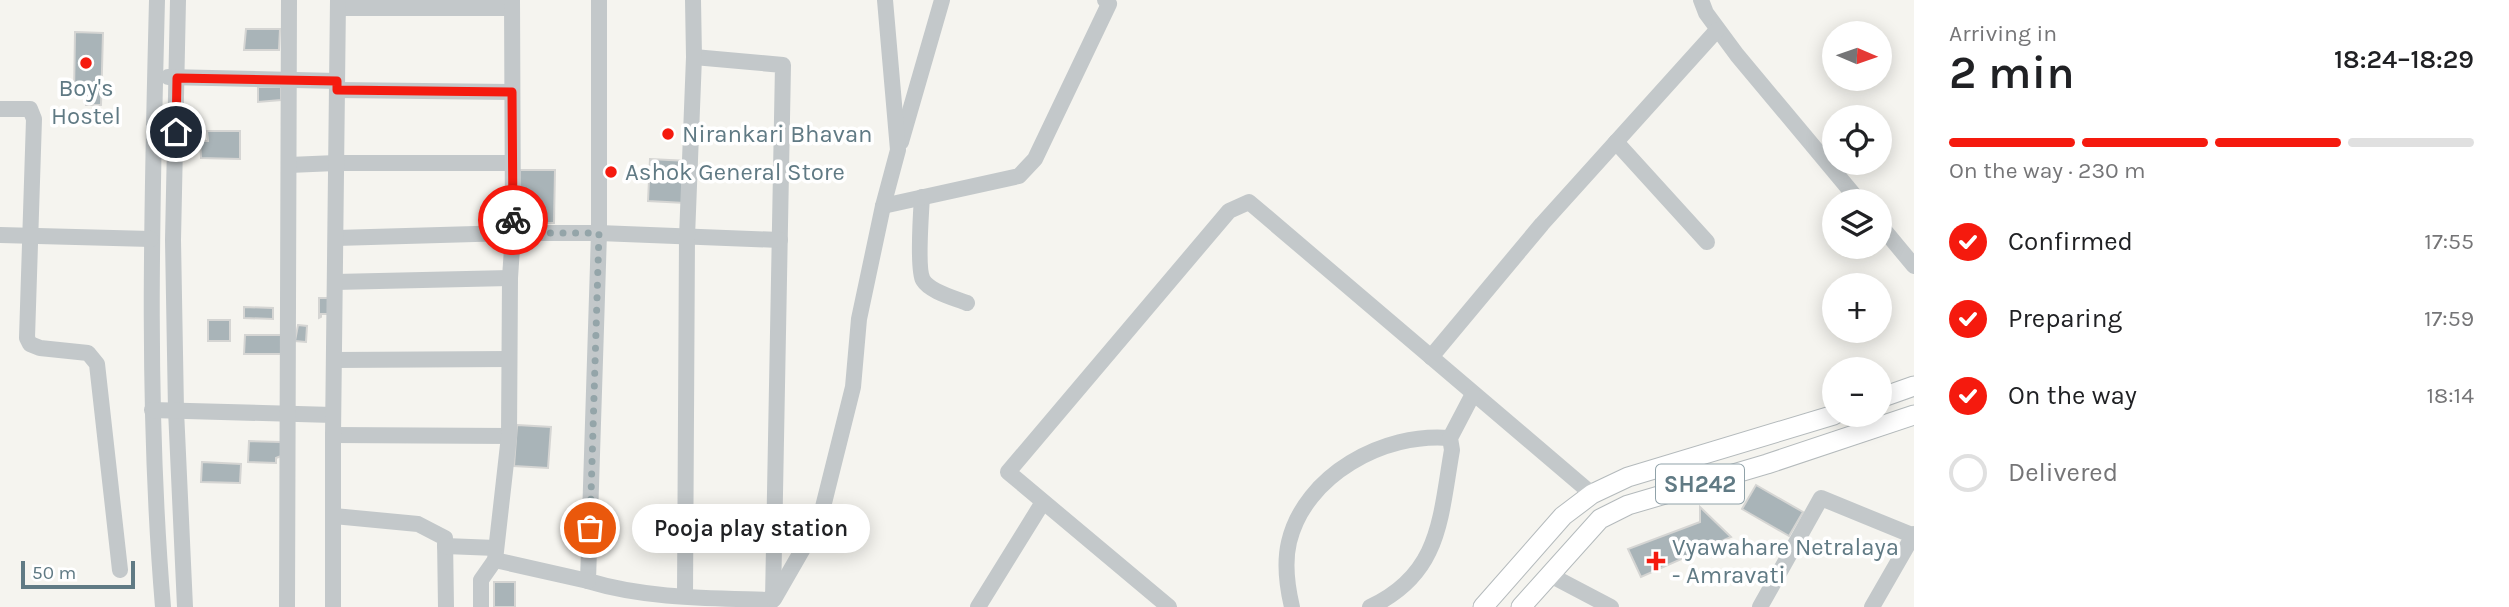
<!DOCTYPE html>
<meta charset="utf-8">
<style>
body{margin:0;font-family:Karla,sans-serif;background:#f2f2f2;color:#202124;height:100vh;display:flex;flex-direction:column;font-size:26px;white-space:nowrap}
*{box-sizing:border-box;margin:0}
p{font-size:23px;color:#757577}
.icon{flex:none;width:38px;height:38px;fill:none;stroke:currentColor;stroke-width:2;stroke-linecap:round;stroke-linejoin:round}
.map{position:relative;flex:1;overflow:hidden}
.panel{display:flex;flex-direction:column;background:#fff;width:595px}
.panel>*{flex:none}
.needle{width:46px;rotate:92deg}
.controls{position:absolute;left:1822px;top:21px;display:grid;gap:14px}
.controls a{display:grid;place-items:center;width:70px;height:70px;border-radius:50%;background:#fff;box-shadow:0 4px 18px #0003;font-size:35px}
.scale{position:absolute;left:21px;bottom:18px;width:114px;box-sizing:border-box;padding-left:7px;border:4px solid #607a84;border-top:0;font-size:19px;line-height:24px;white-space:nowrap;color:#607a84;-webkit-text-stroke:5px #fff;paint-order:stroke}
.pin{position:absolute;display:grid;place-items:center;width:60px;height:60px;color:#fff;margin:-30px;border:4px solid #fff;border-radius:50%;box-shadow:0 2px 7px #0007}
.courier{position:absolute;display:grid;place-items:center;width:70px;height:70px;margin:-35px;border:5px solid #f51a0e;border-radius:50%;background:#fff;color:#222;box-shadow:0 2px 9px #0007}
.bubble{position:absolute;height:49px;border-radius:24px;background:#fff;box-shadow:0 4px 18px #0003;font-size:23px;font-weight:600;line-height:49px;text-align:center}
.summary em{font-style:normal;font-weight:600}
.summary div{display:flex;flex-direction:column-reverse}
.summary{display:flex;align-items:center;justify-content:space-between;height:119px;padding:0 35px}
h1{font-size:46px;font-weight:600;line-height:52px}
.bar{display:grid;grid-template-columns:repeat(4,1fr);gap:10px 7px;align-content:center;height:84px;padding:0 35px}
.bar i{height:9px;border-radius:5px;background:#e0e0e0}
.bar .selected{background:#f51a0e}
.bar p{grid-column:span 4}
ol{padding:0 35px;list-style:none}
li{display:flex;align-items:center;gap:21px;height:77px}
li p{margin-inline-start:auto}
li .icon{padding:7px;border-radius:50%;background:#f51a0e;color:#fff;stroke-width:4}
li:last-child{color:#757577}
li i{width:38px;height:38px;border:4px solid #e0e0e0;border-radius:50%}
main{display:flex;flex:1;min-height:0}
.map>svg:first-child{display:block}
.building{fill:#a9b4b8;stroke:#d5d5d3;stroke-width:2}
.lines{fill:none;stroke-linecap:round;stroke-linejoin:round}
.major-casing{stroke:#b4babc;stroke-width:21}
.minor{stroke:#c3c8ca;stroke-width:16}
.major{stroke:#fff;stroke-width:19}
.done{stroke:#94a5a9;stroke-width:7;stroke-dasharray:0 12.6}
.route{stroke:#f51a0e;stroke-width:9}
.poi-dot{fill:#f51a0e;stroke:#fff;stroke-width:2.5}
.labels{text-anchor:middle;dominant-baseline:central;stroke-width:7;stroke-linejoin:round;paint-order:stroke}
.shield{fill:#fff;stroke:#90a2a9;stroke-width:2}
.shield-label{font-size:23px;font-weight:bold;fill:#607a84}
.poi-label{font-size:24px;fill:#607a84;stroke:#fff;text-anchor:start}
</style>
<main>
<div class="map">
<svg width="1914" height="607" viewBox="0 0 1914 607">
<rect width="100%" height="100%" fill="#f5f4ef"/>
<!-- building -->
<g class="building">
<path d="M246 29H280L279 50H244Z"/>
<path d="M75 32 103 33 101 105H86V96L74 95Z"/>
<path d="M258 87H281V100L258 102Z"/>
<path d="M207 131H240V159L201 158 200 141H208Z"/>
<path d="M650 159 688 161 685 203 648 201Z"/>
<path d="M520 170H555L554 223H546L544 226 537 223H519Z"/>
<path d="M319 298H332V314H321V317L319 318Z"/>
<path d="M244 307 273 308V319L244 318Z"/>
<rect x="208" y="320" width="22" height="21"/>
<path d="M298 325 307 326 306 342 295 341Z"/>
<path d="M245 335H282V354H244Z"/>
<path d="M517 425 551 427 548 468 514 466Z"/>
<path d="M249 441 281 442V456L276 458V463L248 462Z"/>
<path d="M202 462 241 464 240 483 201 482Z"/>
<path d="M1756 485 1803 512 1789 536 1742 509Z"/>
<path d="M1700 507 1731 537 1641 577 1628 549 1700 522Z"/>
<rect x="494" y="582" width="21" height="25"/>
</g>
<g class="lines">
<defs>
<g id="major">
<path d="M1880 398 1914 386"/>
<path d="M1483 607 1563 516 1592 494 1628 477 1834 415"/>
<path d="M1521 607 1600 519 1628 505 1767 464 1914 415"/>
</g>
</defs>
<!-- major casing -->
<use href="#major" class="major-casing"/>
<!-- minor -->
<g class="minor">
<path d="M157 0C152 202 146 405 163 607"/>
<path d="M178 0 173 240 176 410 185 607"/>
<path d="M599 0V233L588 581C647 599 712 598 773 600L783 65 694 57"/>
<path d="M1701 0 1706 13 1737 55 1859 201"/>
<path d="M338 8H512"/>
<path d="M168 77 337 81"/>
<path d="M337 90 512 92"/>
<path d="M0 109H30L34 119 27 338 30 344 40 348 88 353 97 364 120 570"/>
<path d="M901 142 942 0"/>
<path d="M1616 142 1707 242"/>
<path d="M289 165 336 163H512"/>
<path d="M922 197C921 212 917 270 923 280 930 292 955 298 967 303"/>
<path d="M883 206 1019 176 1035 159 1109 4 1105 0"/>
<path d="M1880 225 1914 266"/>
<path d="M0 235 151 239"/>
<path d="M336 238 513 233H599L780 240"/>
<path d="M335 282 510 278"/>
<path d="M1431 357 1542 224 1717 30"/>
<path d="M334 360 509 359"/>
<path d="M152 410 333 415"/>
<path d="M333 435 509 436"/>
<path d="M334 516 418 524 445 538 446 607"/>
<path d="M445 546 496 548"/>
<path d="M495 560 588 581"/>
<path d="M1550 575 1611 607"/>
<path d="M685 596 687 237 694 57 693 0"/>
<path d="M774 599 820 519 853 387 859 319 883 206 898 150 885 0"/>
<path d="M287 607 289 0"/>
<path d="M333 607V435L338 0"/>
<path d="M481 607V580L495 560 509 436 510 278 513 233 512 0"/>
<path d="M978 607 1043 502"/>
<path d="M1169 607 1008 472 1229 211 1249 202 1592 494"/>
<path d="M1292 607C1287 586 1284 563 1289 542 1305 475 1384 432 1450 438"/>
<path d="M1370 607C1441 574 1440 518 1452 450L1450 438 1473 394"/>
<path d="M1760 607 1821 498 1914 536"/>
<path d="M1872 607 1914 534"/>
</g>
<!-- major -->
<use href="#major" class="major"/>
</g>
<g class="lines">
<!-- done -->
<path class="done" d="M513 220V233H599L590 528"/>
<!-- route -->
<path class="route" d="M176 132 177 78 337 81V90L512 92 513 220"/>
</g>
<!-- markers -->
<g class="poi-dot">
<circle cx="86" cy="63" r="7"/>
<circle cx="668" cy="134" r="7"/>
<circle cx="611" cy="172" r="7"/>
<path d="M1652.5 550.5h7v7h7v7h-7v7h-7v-7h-7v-7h7z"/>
</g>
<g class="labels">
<!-- shield labels -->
<rect class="shield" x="1656" y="464.5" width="88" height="39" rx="5"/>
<g class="shield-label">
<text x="1700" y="484">SH242</text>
</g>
<!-- poi labels -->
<g class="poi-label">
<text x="86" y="88" text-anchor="middle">Boy's<tspan x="86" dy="28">Hostel</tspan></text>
<text x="682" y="134">Nirankari Bhavan</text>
<text x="625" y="172">Ashok General Store</text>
<text x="1672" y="547">Vyawahare Netralaya<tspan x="1672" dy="28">- Amravati</tspan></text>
</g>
</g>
</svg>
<div class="controls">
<a><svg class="needle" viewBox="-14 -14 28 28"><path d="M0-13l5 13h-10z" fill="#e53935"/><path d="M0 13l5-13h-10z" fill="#757577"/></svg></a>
<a><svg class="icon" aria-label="locate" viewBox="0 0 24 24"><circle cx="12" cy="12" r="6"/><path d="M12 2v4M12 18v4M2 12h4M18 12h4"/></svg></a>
<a><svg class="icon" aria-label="layers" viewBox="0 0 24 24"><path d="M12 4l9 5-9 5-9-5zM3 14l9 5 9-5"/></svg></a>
<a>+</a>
<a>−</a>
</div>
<div class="scale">50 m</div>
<div class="pin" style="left:590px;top:528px;background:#ea580c"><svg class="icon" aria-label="bag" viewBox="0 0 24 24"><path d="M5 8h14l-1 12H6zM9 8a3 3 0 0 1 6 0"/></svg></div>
<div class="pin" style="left:176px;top:132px;background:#1f2937"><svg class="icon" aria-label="home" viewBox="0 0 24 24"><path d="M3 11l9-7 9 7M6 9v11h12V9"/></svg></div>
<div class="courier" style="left:513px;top:220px"><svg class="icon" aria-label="bike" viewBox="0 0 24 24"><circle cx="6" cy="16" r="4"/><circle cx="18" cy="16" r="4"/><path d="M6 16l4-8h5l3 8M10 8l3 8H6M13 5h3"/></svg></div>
<div class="bubble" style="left:632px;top:504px;width:238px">Pooja play station</div>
</div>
<section class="panel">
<div class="summary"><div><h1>2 min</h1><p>Arriving in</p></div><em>18:24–18:29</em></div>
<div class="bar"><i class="selected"></i><i class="selected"></i><i class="selected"></i><i></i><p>On the way · 230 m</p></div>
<ol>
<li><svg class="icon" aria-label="check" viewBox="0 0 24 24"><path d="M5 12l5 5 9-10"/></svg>Confirmed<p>17:55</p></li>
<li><svg class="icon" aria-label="check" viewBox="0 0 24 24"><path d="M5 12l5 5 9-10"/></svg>Preparing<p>17:59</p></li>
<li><svg class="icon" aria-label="check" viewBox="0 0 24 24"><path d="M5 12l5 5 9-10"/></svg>On the way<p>18:14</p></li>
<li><i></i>Delivered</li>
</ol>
</section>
</main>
